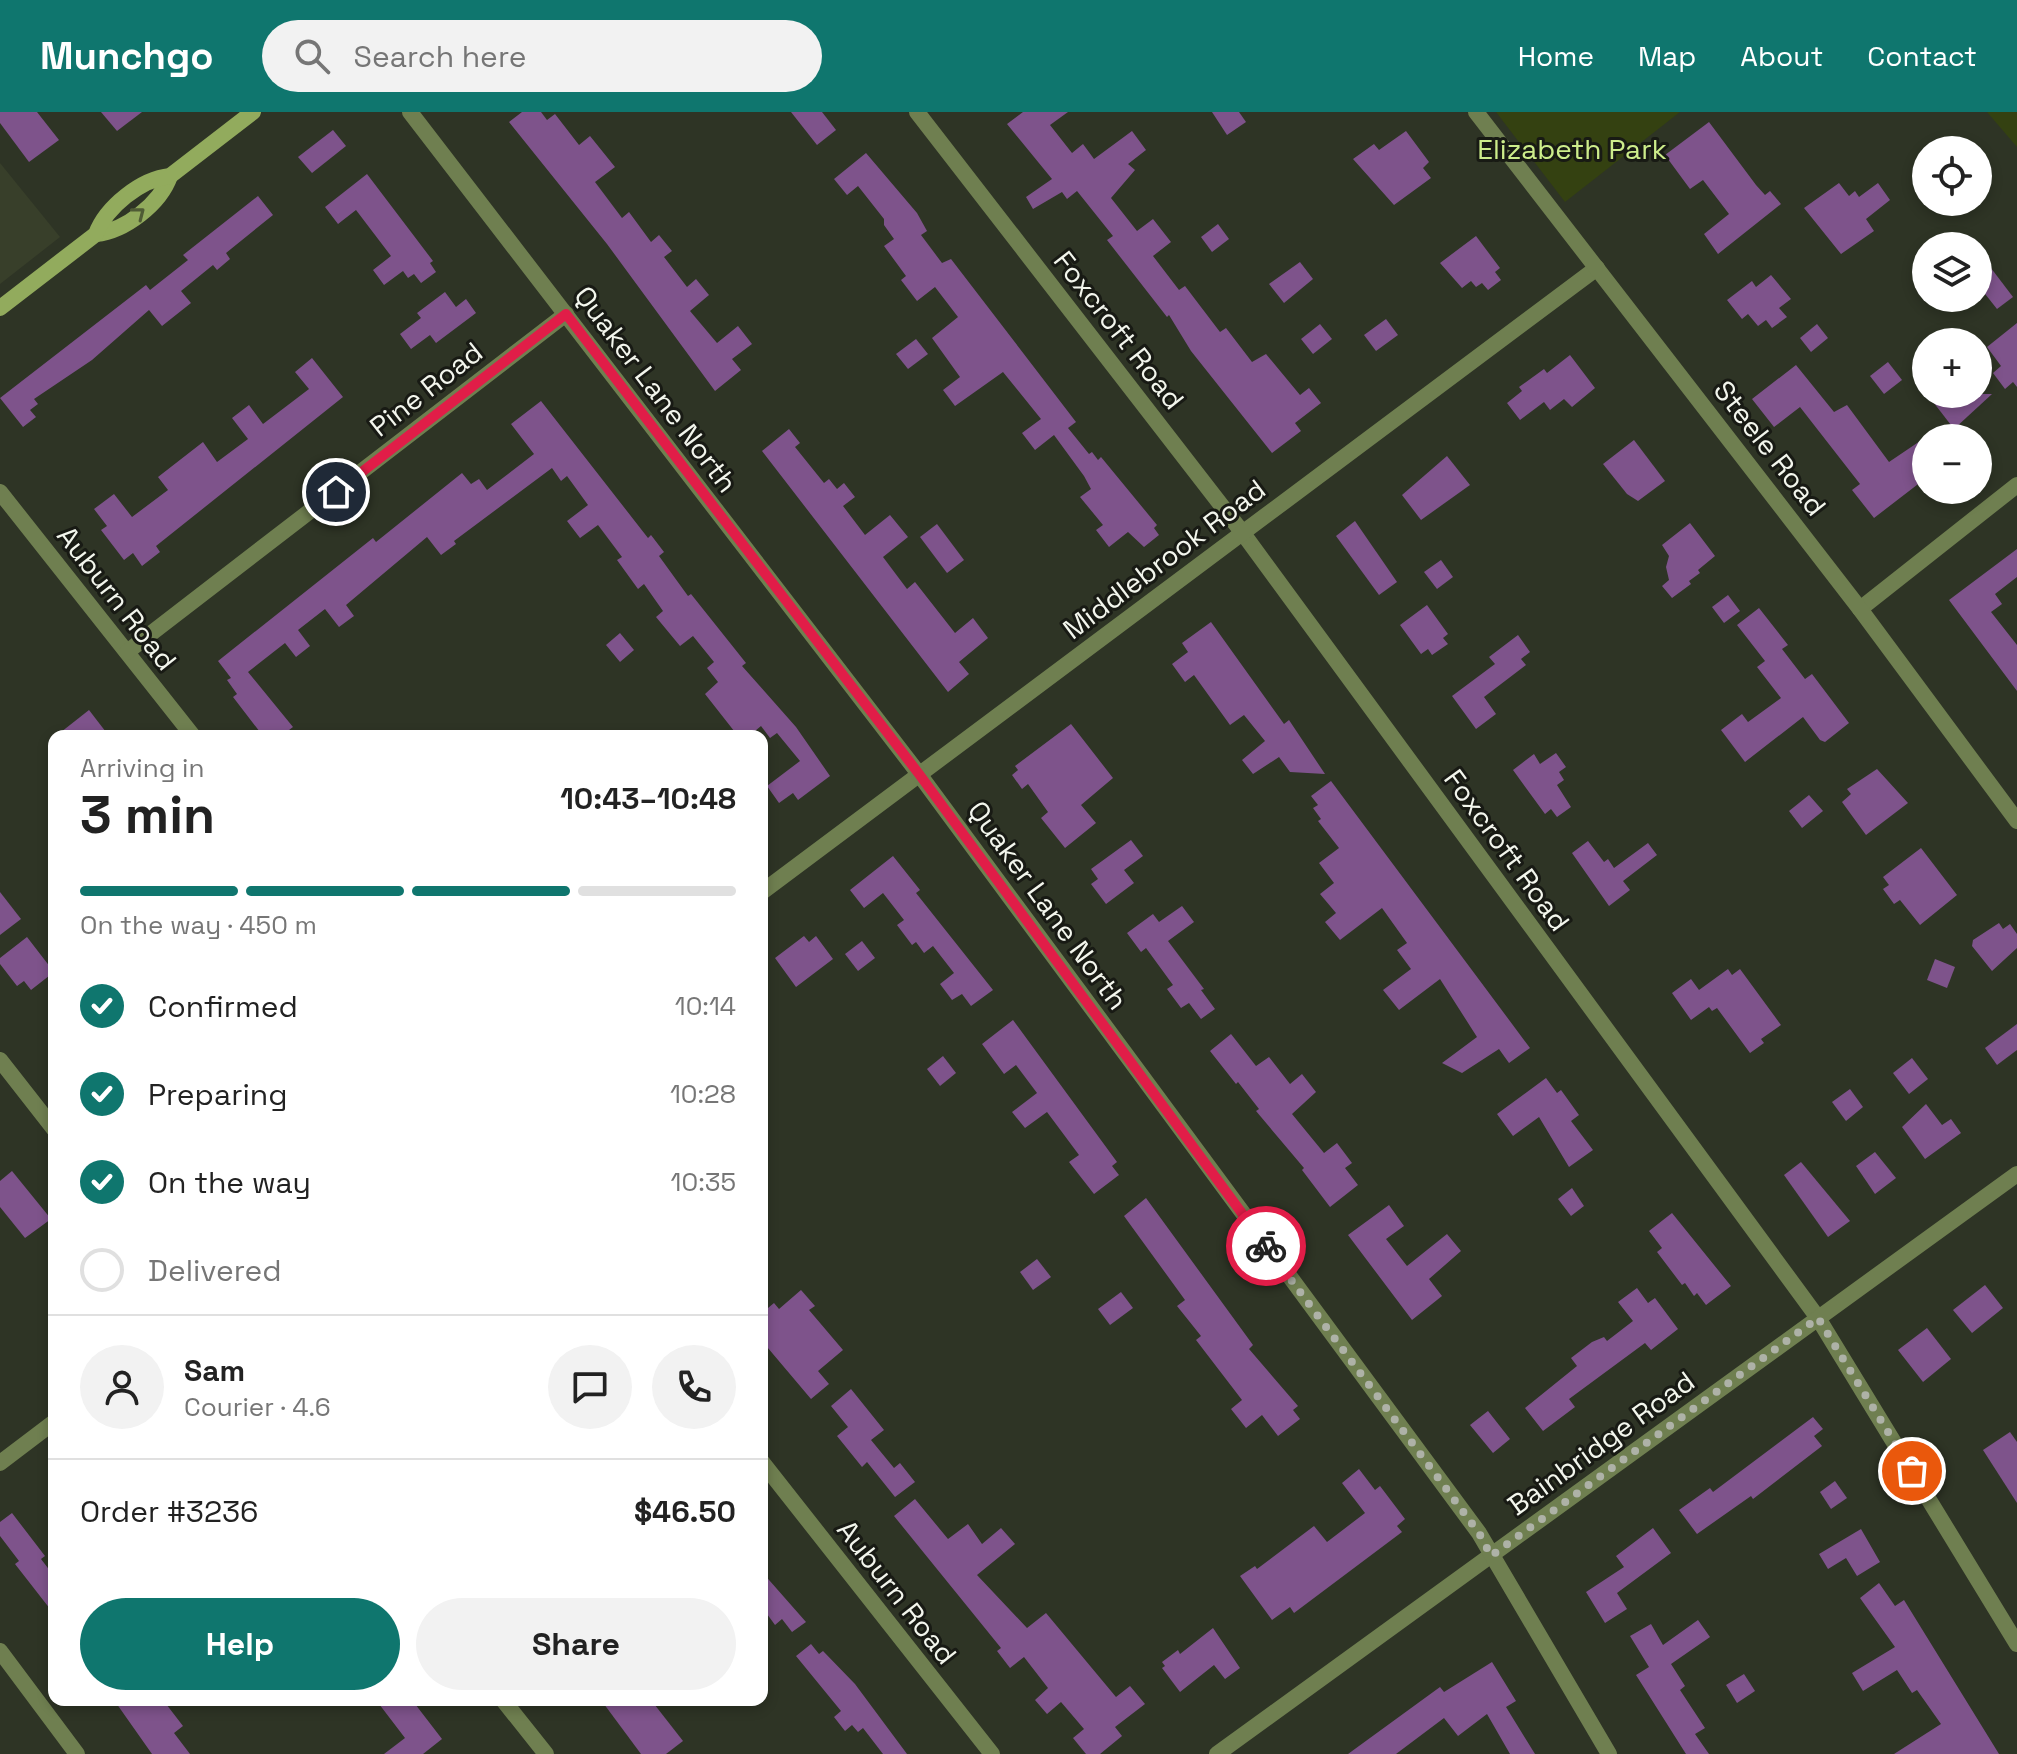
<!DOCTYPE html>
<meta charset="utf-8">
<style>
body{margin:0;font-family:"Space Grotesk",sans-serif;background:#f2f2f2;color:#222;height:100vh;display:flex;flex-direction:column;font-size:30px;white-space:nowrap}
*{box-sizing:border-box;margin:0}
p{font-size:26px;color:#767676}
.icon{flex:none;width:44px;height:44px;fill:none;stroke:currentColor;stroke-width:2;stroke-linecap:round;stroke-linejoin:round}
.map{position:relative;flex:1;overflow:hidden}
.drawer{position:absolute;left:48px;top:618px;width:720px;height:976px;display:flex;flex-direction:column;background:#fff;border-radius:16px;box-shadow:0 4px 12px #0003}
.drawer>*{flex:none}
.controls{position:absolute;left:1912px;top:24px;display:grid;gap:16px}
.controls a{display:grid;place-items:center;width:80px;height:80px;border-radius:50%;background:#fff;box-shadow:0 4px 12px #0003;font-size:40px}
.pin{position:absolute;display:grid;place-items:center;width:68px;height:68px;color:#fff;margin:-34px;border:4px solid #fff;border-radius:50%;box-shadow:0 2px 8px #0007}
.courier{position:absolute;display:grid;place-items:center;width:80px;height:80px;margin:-40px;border:6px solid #e11d48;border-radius:50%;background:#fff;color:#222;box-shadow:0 2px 10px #0007}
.overview em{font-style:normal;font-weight:700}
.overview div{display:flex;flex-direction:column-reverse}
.overview{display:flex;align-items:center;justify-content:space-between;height:136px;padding:0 32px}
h1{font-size:52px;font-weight:700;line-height:60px}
.bar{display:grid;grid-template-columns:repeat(4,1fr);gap:12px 8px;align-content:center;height:96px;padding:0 32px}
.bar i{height:10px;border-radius:6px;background:#e0e0e0}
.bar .active{background:#0f766e}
.bar p{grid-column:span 4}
.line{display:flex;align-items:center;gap:20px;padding:0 32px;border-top:2px solid #e0e0e0}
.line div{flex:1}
.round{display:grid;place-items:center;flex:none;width:84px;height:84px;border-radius:42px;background:#f2f2f2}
ol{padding:0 32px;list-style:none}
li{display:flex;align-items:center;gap:24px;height:88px}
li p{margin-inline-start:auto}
li .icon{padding:8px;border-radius:50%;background:#0f766e;color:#fff;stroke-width:4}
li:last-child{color:#767676}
li i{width:44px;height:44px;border:4px solid #e0e0e0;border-radius:50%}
.cta{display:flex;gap:16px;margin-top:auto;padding:16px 32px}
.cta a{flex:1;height:92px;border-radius:48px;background:#0f766e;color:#fff;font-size:32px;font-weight:700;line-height:92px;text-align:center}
.cta a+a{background:#f2f2f2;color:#222}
header{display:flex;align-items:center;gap:48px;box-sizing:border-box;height:112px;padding:0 40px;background:#0f766e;color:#fff}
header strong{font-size:38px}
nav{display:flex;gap:44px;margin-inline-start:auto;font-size:28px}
.search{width:560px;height:72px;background:#f2f2f2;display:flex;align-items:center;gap:20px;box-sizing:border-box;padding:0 28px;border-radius:44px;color:#767676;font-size:30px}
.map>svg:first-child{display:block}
.built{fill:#383f2a}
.green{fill:#344111}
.building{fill:#7e538b}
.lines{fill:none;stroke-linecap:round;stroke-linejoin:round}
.minor{stroke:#6f7f50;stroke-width:16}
.tertiary{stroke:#6f7f50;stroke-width:16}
.secondary{stroke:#92ab5d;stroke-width:16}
.oneway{stroke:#4f5b35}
.done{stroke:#aeb2a7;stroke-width:8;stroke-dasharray:0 14.4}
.route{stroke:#e11d48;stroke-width:10}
.labels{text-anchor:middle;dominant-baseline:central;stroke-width:6;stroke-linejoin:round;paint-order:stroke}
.park-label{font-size:28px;fill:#cded8b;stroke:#181a14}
.street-label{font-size:28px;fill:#f3f6ed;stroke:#181a14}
</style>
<header>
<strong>Munchgo</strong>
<div class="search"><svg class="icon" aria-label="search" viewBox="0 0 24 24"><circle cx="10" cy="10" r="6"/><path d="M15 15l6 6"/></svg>Search here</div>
<nav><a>Home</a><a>Map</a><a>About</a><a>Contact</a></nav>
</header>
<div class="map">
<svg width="2017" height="1642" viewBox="0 0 2017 1642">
<rect width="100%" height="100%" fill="#2e3425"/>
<!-- built -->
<path class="built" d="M0 51 60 125 0 172Z"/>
<!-- green -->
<g class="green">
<path d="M1496 0H1680L1565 90Z"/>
<path d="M1987 0H2017V35Z"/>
</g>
<!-- building -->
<g class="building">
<path d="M0 0H37L59 28 29 50 0 11Z"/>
<path d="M101 0H142L117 19Z"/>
<path d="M522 0H541L547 8 555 2 579 33 590 24 615 55 595 70 622 106 629 100 651 130 659 123 672 139 664 145 687 175 696 167 709 183 690 199 717 231 738 214 752 232 732 247 741 258 715 279 607 132 509 10Z"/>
<path d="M791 0H822L836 18 817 33Z"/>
<path d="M1023 0H1068L1050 13 1072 41 1083 32 1094 47 1132 19 1146 38 1128 52 1135 58 1111 86 1137 119 1153 107 1171 130 1153 144 1179 178 1185 174 1220 220 1226 216 1252 250 1266 242 1300 283 1309 276 1321 291 1295 311 1301 319 1272 341 1191 239 1169 203 1167 205 1107 128 1113 124 1077 79 1067 87 1062 80 1033 97 1026 85 1052 67 1007 12Z"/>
<path d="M1212 0H1239L1246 10 1227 23Z"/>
<path d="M1709 10 1756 73 1765 83 1770 79 1781 92 1718 142 1704 122 1729 102 1703 68 1690 77 1665 43Z"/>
<path d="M333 18 346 34 312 61 298 45Z"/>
<path d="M1406 19 1429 50 1423 56 1431 66 1394 93 1353 47 1374 32 1379 38Z"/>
<path d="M866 41 917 101 927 119 921 123 942 151 951 147 1076 310 1068 316 1089 342 1092 340 1098 348 1101 345 1157 413 1154 416 1159 423 1144 435 1128 420 1109 435 1096 418 1103 413 1080 385 1091 377 1084 364 1054 323 1035 338 1022 321 1041 307 1003 260 955 294 943 278 960 265 932 226 958 205 935 175 917 189 901 168 906 164 884 134 894 127 884 113V107L858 74 847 83 834 67Z"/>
<path d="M367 62 433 149 430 151 436 160 421 171 414 162 408 166 403 159 384 173 373 158 391 144 356 98 338 112 325 95Z"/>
<path d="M1839 71 1849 84 1855 79 1859 85 1878 71 1890 88 1866 107 1874 119 1841 142 1804 96Z"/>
<path d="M258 84 273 103 226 141 230 147 217 158 213 153 181 179 191 191 162 214 149 198 92 248 34 287 38 292 30 298 36 305 23 315 0 286 146 173 150 178 188 148 183 143Z"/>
<path d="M1218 112 1229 127 1212 140 1201 125Z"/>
<path d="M1476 124 1500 156 1495 160 1501 168 1488 178 1482 171 1476 175 1471 169 1462 176 1440 151Z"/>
<path d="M1978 139 2013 185 1997 197 1978 173Z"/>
<path d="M1300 150 1313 167 1284 191 1269 172Z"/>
<path d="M1771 163 1791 187 1779 196 1787 205 1772 216 1766 208 1758 214 1748 202 1742 207 1727 188 1752 169 1756 175Z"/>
<path d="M445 180 456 195 466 187 476 201 436 231 430 223 411 237 400 222 421 206 417 201Z"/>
<path d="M1386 207 1398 223 1376 239 1364 223Z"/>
<path d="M2017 211V275L2013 270 2005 277 1993 261 2001 254 1987 235Z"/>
<path d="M1320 212 1332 227 1313 242 1301 227Z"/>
<path d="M1817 212 1828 226 1811 240 1800 226Z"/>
<path d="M916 227 928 242 908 257 896 242Z"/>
<path d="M1570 243 1595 276 1572 295 1564 287 1550 298 1544 290 1520 308 1507 291 1522 279 1519 275 1544 257 1547 261Z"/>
<path d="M312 246 343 285 156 434 160 440 142 454 133 441 124 448 101 418 107 414 94 397 114 382 132 405 168 378 158 365 203 330 217 350 248 327 232 306 249 293 263 312 309 277 295 260Z"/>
<path d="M1888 250 1902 268 1884 282 1870 264Z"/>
<path d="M1796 253 1834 300 1847 293 1889 350 1926 325V366L1874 406 1852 378 1860 372 1800 295 1774 315 1752 287Z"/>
<path d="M1927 282H1992L1954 317Z"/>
<path d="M541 289 648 426 651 423 664 440 659 444 688 484 691 482 746 551 742 554 796 615 830 664 798 688 793 681 779 691 767 674 800 649 777 621 770 626 761 614 749 624H738L705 582 718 570 707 556 714 550 693 524 680 534 656 505 663 499 644 472 638 477 617 448 622 445 598 413 580 426 567 409 588 393 567 364 561 369 552 356 454 429 456 432 441 443 427 425 346 493 354 504 339 515 325 497 298 518 310 534 296 545 285 531 248 560 293 615 281 624H263L233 585 237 582 227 568 231 566 218 549 373 426 376 430 462 361 471 372 479 367 487 378 534 342 511 312Z"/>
<path d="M789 317 800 331 795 335 824 371 829 367 837 377 844 371 855 385 843 394 865 423 890 403 908 425 883 445 907 477 915 470 955 521 973 506 988 526 959 550 969 562 948 580 762 339Z"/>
<path d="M1634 328 1665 369 1638 389 1627 382 1603 352Z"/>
<path d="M1447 344 1470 373 1421 408 1402 383Z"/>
<path d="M1355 409 1397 470 1379 483 1336 424Z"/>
<path d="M1690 411 1715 444 1698 458 1700 461 1689 469 1691 472 1672 486 1662 474 1669 468 1666 455 1669 444 1662 433Z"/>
<path d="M937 412 964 448 947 461 920 425Z"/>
<path d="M2017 437V465L1995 482 2002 492 1991 500 2017 533V579L1949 488Z"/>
<path d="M1441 448 1453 465 1437 477 1424 460Z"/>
<path d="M1728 483 1740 499 1724 511 1712 495Z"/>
<path d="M1427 493 1448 522 1443 526 1448 532 1432 543 1428 537 1421 542 1400 513Z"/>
<path d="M1759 496 1788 533 1782 537 1805 567 1812 562 1849 611 1825 630 1820 628 1803 605 1745 650 1721 618 1742 602 1748 610 1781 586 1757 555 1765 549 1737 513Z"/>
<path d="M1211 510 1284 612 1289 608 1325 662 1290 660 1279 645 1253 662 1242 648 1265 629 1244 603 1230 613 1194 563 1185 570 1172 552 1188 540 1182 531Z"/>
<path d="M620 521 634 538 620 550 606 533Z"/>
<path d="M1518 523 1530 540 1521 547 1526 553 1484 585 1496 602 1476 617 1452 584 1495 552 1489 545Z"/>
<path d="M89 598 109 624H56Z"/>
<path d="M1071 612 1113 666 1081 693 1096 711 1065 736 1041 706 1048 700 1028 672 1022 677 1012 663 1018 658 1015 654Z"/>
<path d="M1556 641 1566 655 1559 660 1564 668 1557 673 1571 695 1557 705 1551 697 1545 702 1513 658 1534 642 1540 652Z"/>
<path d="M1877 657 1908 691 1866 723 1842 690 1851 682 1847 677Z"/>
<path d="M1331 669 1530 936 1509 951 1499 937 1462 961 1442 951 1477 925 1440 867 1399 898 1383 878 1411 857 1397 838 1407 831 1382 796 1340 828 1325 810 1336 801 1320 782 1334 771 1319 751 1339 736 1318 709 1321 707 1313 696 1318 693 1311 684Z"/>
<path d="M1809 683 1823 699 1802 716 1789 699Z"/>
<path d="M1131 728 1143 744 1124 758 1134 771 1106 792 1091 772 1098 767 1091 757Z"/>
<path d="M1588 729 1604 750 1608 747 1614 756 1648 731 1657 743 1623 769 1630 778 1609 794 1572 741Z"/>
<path d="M1921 736 1957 783 1920 813 1900 788 1894 792 1883 777 1889 773 1883 765Z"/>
<path d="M893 744 920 778 916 781 993 878 971 894 962 882 952 888 940 872 954 861 933 834 924 841 916 830 912 833 897 813 904 808 883 781 864 796 850 778Z"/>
<path d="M0 780 21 807 0 823Z"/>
<path d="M1182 794 1194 810 1168 829 1204 877 1201 878 1215 897 1201 907 1189 891 1181 896 1167 877 1173 873 1146 836 1141 840 1127 821 1153 802 1159 810Z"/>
<path d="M1999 811 2003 817 2010 812 2017 822V836L1992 859 1972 834 1973 828Z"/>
<path d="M804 824 809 830 816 824 833 847 796 875 775 846Z"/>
<path d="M27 825 54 860 31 878 24 869 17 874 0 852V846Z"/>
<path d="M862 829 875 846 858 859 845 842Z"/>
<path d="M1935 847 1955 855 1947 876 1927 868Z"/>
<path d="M1728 857 1732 863 1740 857 1781 913 1761 927 1764 931 1750 941 1717 896 1712 899 1709 895 1691 908 1672 881 1691 867 1699 878Z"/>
<path d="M1013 908 1117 1050 1112 1054 1119 1063 1094 1082 1069 1050 1079 1043 1047 1000 1025 1016 1012 1000 1037 981 1016 953 1004 962 982 932Z"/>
<path d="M2017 912V938L1997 953 1985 936Z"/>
<path d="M1231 922 1256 954 1269 945 1290 972 1302 962 1316 980 1292 1002 1324 1041 1337 1031 1352 1051 1345 1056 1358 1073 1330 1095 1302 1058 1304 1056 1256 999 1259 997 1238 970 1236 972 1210 939Z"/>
<path d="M943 944 956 961 940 974 927 957Z"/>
<path d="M1912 946 1928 967 1909 982 1893 961Z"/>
<path d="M1546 966 1557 981 1561 978 1579 1003 1571 1009 1593 1038 1569 1055 1539 1005 1513 1024 1497 1002Z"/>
<path d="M1850 977 1863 995 1846 1009 1832 990Z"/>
<path d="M1926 992 1942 1013 1951 1007 1961 1021 1925 1047 1902 1015Z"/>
<path d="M1875 1040 1896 1066 1875 1082 1856 1054Z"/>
<path d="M1801 1050 1850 1109 1828 1125 1784 1063Z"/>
<path d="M12 1059 51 1107 25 1126 0 1095V1069Z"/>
<path d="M1572 1076 1584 1094 1571 1104 1558 1087Z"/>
<path d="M1146 1086 1253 1233 1249 1237 1298 1294 1293 1298 1300 1307 1278 1324 1262 1303 1246 1316 1231 1297 1242 1288 1196 1228 1201 1224 1177 1194 1185 1188 1124 1104Z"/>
<path d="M1389 1093 1404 1114 1386 1127 1407 1154 1447 1122 1461 1139 1429 1167 1442 1184 1412 1208 1348 1123Z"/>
<path d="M1672 1101 1731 1174 1706 1193 1697 1181 1694 1184 1685 1171 1682 1173 1657 1140 1662 1136 1649 1119Z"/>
<path d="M1037 1147 1051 1165 1033 1178 1020 1160Z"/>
<path d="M1985 1173 2003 1196 1972 1221 1953 1198Z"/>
<path d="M1637 1176 1648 1191 1655 1186 1678 1217 1651 1238 1645 1231 1569 1287 1575 1295 1543 1319 1525 1296 1577 1254 1571 1246 1592 1230 1604 1225 1607 1229 1633 1209 1618 1190Z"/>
<path d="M801 1178 815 1194 809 1198 843 1238 818 1259 829 1272 811 1287 762 1229V1201L774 1191 779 1197Z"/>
<path d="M1121 1180 1133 1196 1110 1213 1098 1197Z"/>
<path d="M1927 1216 1951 1247 1923 1270 1898 1238Z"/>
<path d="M851 1277 884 1318 871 1328 894 1356 900 1351 915 1370 895 1385 867 1350 862 1355 837 1324 848 1315 831 1294Z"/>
<path d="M1488 1299 1510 1327 1493 1341 1470 1313Z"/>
<path d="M1813 1305 1823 1317 1814 1324 1822 1334 1753 1387 1751 1384 1697 1422 1679 1398 1710 1376 1713 1380Z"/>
<path d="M2010 1320 2017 1330V1391L1983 1338Z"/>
<path d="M1359 1357 1375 1378 1380 1374 1405 1407 1397 1414 1402 1420 1294 1501 1290 1495 1272 1508 1240 1464 1255 1454 1257 1457 1314 1414 1327 1430 1365 1401 1342 1371Z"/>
<path d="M1835 1369 1847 1386 1831 1397 1820 1380Z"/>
<path d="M915 1387 948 1427 968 1412 982 1432 1001 1416 1015 1432 977 1463 1027 1516 1046 1501 1116 1585 1130 1574 1145 1592 1115 1615 1122 1624 1100 1642H1086L1073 1626 1084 1617 1061 1590 1047 1602 1035 1588 1048 1576 1024 1545 1010 1556 997 1539 1001 1536 894 1404Z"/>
<path d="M12 1401 45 1444 41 1447 54 1464V1502L15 1452 19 1449 0 1424V1410Z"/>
<path d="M1653 1416 1671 1441 1617 1481 1627 1497 1605 1511 1586 1480 1624 1455 1616 1444Z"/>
<path d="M1861 1417 1880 1450 1857 1464 1846 1446 1828 1457 1819 1442Z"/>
<path d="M762 1460 806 1510 792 1520 782 1507 775 1513 762 1495Z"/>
<path d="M1879 1471 1895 1494 1904 1488 1999 1642H1894L1941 1612 1917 1578 1912 1581 1897 1558 1863 1579 1852 1561 1895 1535 1860 1486Z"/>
<path d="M1698 1508 1710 1525 1671 1552 1685 1574 1680 1578 1705 1616 1695 1622 1709 1642H1686L1636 1563 1649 1555 1630 1524 1651 1512 1663 1533Z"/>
<path d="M1213 1516 1240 1556 1225 1567 1214 1553 1180 1580 1162 1556 1165 1554 1162 1550 1178 1538 1180 1542Z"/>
<path d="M811 1532 819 1542 823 1539 855 1572 907 1642H883L863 1616 858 1620 852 1613 845 1619 834 1605 841 1599 796 1544Z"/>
<path d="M1492 1550 1516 1589 1506 1595 1535 1642H1510L1487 1602 1458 1624 1444 1606 1396 1642H1348L1440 1575 1444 1580Z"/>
<path d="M1744 1562 1755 1579 1737 1591 1726 1573Z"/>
<path d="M114 1588H163L183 1614 174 1621 190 1642H152Z"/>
<path d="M376 1588H412L442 1627 423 1642H384L405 1626Z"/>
<path d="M601 1588H651L683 1629 666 1642H641Z"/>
</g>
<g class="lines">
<!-- minor -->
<g class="minor">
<path d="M917 0 1242 420 1818 1206 2017 1532"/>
<path d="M0 380 193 624"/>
<path d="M1860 497 2017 373"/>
<path d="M127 540 566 202"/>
<path d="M762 780 1597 156"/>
<path d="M0 948 54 1017"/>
<path d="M762 1350 992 1642"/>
<path d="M0 1351 54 1310"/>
<path d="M0 1539 77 1642"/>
<path d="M503 1588 546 1642"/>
<path d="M1217 1642 2017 1062"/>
</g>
<!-- tertiary -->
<g class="tertiary">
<path d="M410 0 919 662 1479 1421 1609 1642"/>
<path d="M1476 0 1860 497 2017 709"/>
</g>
<!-- secondary -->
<g class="secondary">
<path d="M96 122C125 119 160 92 170 64"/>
<path d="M0 196 96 122C106 95 141 67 170 64L253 0"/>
</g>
</g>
<!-- one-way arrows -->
<defs><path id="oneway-chevron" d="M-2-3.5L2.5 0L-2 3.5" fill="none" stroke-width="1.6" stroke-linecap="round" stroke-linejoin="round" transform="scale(2)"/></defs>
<use class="oneway" href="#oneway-chevron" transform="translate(139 101) rotate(-38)"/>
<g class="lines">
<!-- done -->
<path class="done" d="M1266 1134 1479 1421 1491 1444 1818 1206 1912 1359"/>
<!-- route -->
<path class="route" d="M336 380 566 202 919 662 1266 1134"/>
</g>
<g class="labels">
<!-- park labels -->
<g class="park-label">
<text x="1572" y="37">Elizabeth Park</text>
</g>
<!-- street labels -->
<g class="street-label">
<text transform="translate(1119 218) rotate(52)">Foxcroft Road</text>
<text transform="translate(426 277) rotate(-38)">Pine Road</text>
<text transform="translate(656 277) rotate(53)">Quaker Lane North</text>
<text transform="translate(1770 336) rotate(52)">Steele Road</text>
<text transform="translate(1164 447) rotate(-37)">Middlebrook Road</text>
<text transform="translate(117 486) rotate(52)">Auburn Road</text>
<text transform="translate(1507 738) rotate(54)">Foxcroft Road</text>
<text transform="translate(1048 793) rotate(54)">Quaker Lane North</text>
<text transform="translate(1601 1331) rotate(-36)">Bainbridge Road</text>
<text transform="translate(897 1480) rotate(52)">Auburn Road</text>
</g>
</g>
</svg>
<div class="controls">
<a><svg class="icon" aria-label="locate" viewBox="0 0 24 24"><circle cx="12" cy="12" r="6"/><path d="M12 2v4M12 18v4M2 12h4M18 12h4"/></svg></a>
<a><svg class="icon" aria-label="layers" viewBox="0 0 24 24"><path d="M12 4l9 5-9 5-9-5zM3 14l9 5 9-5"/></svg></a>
<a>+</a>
<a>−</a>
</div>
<div class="pin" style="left:1912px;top:1359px;background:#ea580c"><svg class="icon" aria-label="bag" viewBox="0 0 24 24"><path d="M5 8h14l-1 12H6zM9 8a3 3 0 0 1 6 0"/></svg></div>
<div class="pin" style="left:336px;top:380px;background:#1f2937"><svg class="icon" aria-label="home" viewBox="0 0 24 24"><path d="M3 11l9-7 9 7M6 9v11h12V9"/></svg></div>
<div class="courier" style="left:1266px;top:1134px"><svg class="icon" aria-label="bike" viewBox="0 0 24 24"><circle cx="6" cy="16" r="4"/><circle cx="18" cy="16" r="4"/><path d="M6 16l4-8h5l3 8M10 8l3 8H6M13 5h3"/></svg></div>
<section class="drawer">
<div class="overview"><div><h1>3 min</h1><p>Arriving in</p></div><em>10:43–10:48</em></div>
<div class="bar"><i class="active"></i><i class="active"></i><i class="active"></i><i></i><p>On the way · 450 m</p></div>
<ol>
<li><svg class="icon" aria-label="check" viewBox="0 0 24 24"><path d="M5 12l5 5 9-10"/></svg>Confirmed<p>10:14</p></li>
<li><svg class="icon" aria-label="check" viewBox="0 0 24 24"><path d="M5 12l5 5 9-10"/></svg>Preparing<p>10:28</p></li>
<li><svg class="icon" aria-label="check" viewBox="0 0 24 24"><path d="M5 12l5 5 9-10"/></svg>On the way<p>10:35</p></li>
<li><i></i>Delivered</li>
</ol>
<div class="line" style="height:144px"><a class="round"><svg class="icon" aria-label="person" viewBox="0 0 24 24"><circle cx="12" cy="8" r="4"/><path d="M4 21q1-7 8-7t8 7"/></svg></a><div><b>Sam</b><p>Courier · 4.6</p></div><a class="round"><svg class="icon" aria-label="chat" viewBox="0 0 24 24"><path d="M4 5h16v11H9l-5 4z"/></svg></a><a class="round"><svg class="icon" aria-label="phone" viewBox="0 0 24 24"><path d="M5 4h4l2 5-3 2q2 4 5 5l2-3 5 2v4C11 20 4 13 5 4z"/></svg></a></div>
<div class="line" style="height:104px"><div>Order #3236</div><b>$46.50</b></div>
<div class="cta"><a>Help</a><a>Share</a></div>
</section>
</div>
